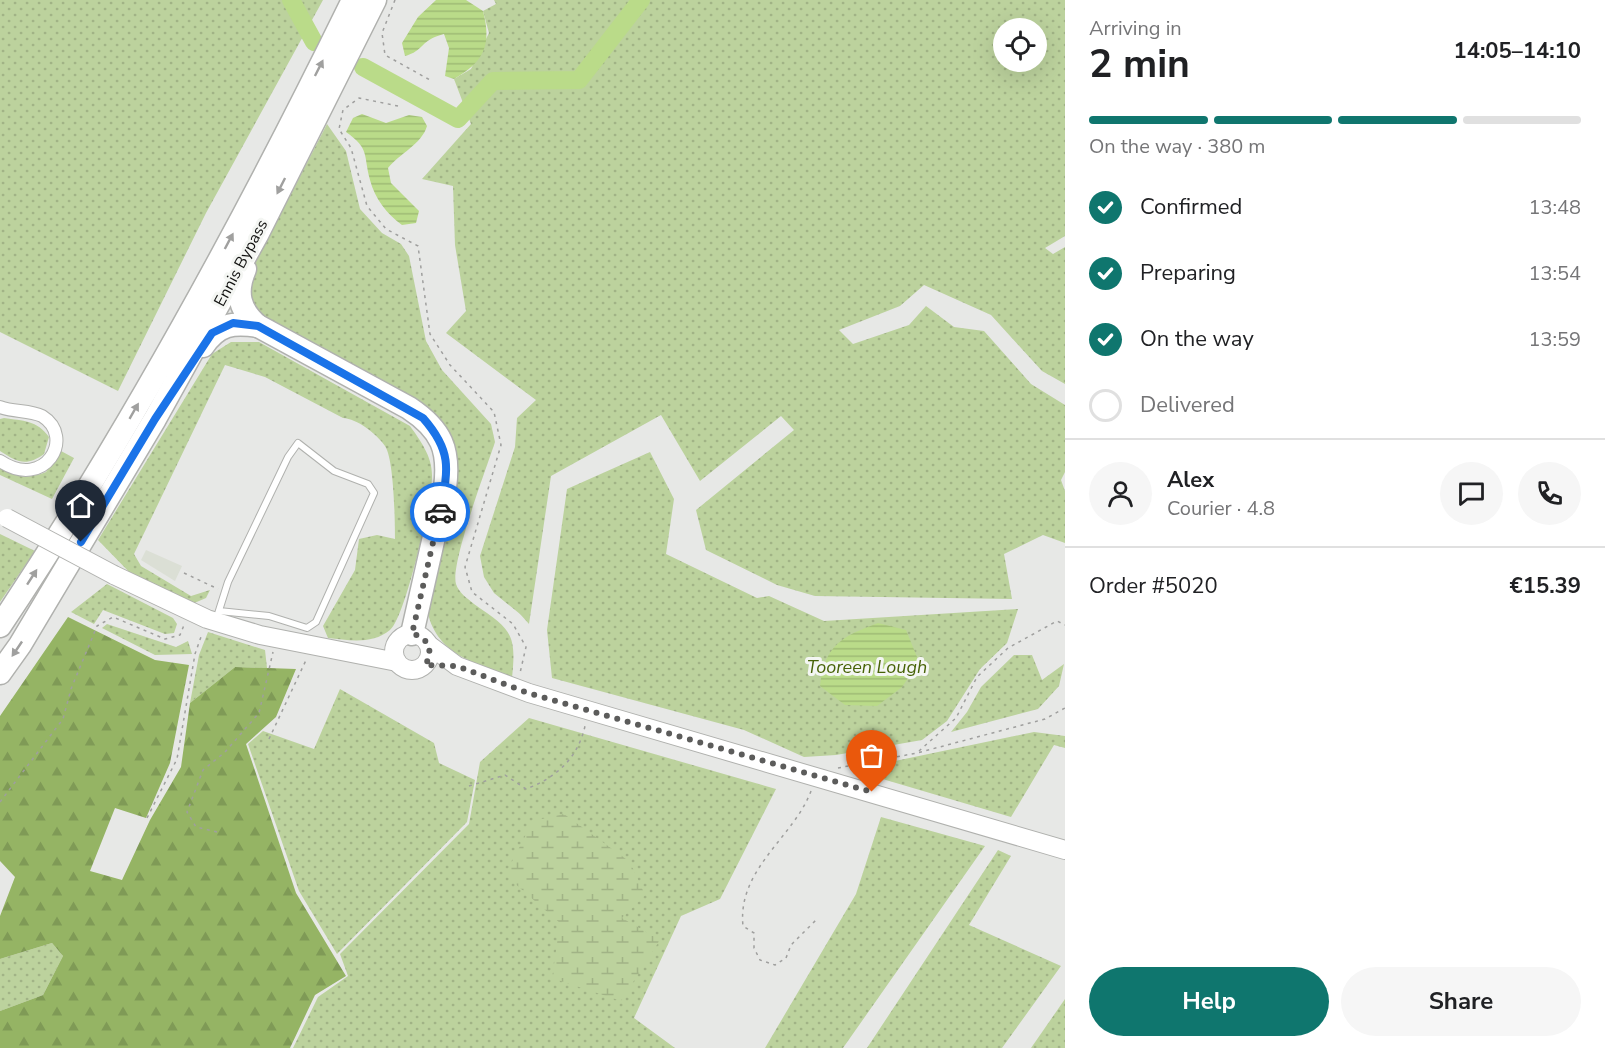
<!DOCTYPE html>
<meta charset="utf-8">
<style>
body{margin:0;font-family:"Nunito Sans",sans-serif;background:#f6f6f6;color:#202124;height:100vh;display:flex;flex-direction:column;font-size:22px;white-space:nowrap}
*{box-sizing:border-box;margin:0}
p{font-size:20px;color:#757577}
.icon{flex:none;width:33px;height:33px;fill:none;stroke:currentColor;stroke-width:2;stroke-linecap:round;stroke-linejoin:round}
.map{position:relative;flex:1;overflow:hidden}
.drawer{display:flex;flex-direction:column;background:#fff;width:540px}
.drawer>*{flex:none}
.controls{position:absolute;left:993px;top:18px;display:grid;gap:12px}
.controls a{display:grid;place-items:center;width:54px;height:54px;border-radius:50%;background:#fff;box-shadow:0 6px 24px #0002;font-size:30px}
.pin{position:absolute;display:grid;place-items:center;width:51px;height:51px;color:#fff;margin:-62px -26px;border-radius:50% 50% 50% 0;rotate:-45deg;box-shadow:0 0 6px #0007}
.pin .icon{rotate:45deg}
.courier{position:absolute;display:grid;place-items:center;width:60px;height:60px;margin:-30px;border:4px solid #1a73e8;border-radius:50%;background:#fff;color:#222;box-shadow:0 2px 8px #0007}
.headline em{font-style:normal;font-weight:700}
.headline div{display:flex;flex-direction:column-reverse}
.headline{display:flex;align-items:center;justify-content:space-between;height:102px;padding:0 24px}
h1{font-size:39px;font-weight:700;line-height:45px}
.bar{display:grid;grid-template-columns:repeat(4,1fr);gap:9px 6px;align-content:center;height:72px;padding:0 24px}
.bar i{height:8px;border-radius:4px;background:#e0e0e0}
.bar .active{background:#0f766e}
.bar p{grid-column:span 4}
.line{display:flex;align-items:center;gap:15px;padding:0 24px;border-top:2px solid #e0e0e0}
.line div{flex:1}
.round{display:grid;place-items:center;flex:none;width:63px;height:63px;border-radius:32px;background:#f6f6f6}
ol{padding:0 24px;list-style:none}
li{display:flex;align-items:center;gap:18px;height:66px}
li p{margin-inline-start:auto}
li .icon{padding:6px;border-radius:50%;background:#0f766e;color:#fff;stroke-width:4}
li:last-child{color:#757577}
li i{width:33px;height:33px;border:3px solid #e0e0e0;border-radius:50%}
.action{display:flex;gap:12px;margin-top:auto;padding:12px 24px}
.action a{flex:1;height:69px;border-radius:36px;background:#0f766e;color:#fff;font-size:24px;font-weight:700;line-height:69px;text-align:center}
.action a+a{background:#f6f6f6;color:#202124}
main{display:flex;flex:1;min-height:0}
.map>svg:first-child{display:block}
.built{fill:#dbdfd5}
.green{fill:url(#green-dots);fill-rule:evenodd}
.forest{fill:url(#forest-firs)}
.wetland{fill:url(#wetland-marsh)}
.water{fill:url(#water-rules)}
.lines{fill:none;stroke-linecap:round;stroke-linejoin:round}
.river{stroke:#badb89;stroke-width:18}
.service-casing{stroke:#b0b1ae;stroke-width:8}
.minor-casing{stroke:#b0b1ae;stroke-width:14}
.secondary-casing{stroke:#b0b1ae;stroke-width:20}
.motorway-casing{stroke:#b0b1ae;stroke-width:25}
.path{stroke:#9f9f9e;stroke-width:1.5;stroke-dasharray:3 4.5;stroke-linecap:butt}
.service{stroke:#fff;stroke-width:6}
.minor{stroke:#fff;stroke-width:12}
.secondary{stroke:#fff;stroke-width:18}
.motorway{stroke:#fff;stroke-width:22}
.secondary-bridge-casing{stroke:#b0b1ae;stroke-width:20;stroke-linecap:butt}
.secondary-bridge{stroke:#fff;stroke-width:18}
.oneway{fill:#a0a09f}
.done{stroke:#5c5c5b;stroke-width:6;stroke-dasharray:0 10.8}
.route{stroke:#1a73e8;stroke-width:8}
.labels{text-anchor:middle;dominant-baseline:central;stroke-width:6;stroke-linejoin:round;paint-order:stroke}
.street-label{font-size:16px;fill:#111110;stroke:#f4f6f3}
.water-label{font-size:18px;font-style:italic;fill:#476307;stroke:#f4f6f3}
</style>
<main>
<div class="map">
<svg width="1065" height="1048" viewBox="0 0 1065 1048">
<defs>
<pattern id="green-dots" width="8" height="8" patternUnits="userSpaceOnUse" patternTransform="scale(1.5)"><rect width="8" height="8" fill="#bcd29d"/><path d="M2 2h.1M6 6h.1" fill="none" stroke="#a1b386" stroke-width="1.8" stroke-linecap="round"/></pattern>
<pattern id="forest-firs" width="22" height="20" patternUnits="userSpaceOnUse" patternTransform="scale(1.5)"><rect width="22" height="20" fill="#95b464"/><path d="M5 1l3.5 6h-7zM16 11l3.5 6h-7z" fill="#7f9a56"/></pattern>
<pattern id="wetland-marsh" width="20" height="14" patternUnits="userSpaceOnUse" patternTransform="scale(1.5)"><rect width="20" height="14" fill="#bcd29d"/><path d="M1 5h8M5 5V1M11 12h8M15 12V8" fill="none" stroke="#a1b386"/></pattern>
<pattern id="water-rules" width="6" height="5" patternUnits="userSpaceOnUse" patternTransform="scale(1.5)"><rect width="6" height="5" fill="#badb89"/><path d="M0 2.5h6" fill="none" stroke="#9fbb75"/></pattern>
</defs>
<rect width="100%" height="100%" fill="#e7e8e6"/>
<!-- built -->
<path class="built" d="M146 550 182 566 175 581 141 560Z"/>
<!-- green -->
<g class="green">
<path d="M0 0H323L206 213 118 391 0 332Z"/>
<path d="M494 0H1065V236L1045 248 1053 254 1065 247V384L1042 371 991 315 924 285 900 306 839 330 853 344 909 325 926 306 954 327 984 331 1031 384 1065 405V472L1061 480 1065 491V543L1043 535 1004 554 1012 599 815 596 777 585 706 550 696 510 794 430 781 416 700 481 661 415 551 476 529 624 520 614 494 593 484 577 480 556 515 447 517 418 536 400 446 333 466 311 455 245 453 186 422 179 471 124 454 79 471 69 489 33 483 11 496 4ZM1004 28H1036V62H1004Z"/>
<path d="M327 124 346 151 360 209 382 233 401 244 409 256 426 341 442 370 491 424 495 442C487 467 450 564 456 584 459 593 467 598 474 604 510 629 517 632 512 678 470 662 429 651 426 599L449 438 260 321 248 301 246 281Z"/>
<path d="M231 342H259L410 426C420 440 432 456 432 475 433 497 405 619 390 630 372 645 348 640 328 638L323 626 355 570 359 539 377 535 395 539C395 521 394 459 385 446 376 433 357 419 343 418L265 377 225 365 134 554 141 566 191 596 210 590 206 598 192 604 133 576 98 540 212 354Z"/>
<path d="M4 418C23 421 37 420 49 437L44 454C26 467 17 462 0 451V419Z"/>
<path d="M61 451 74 458 52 499 0 475V468C16 478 29 479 46 472Z"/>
<path d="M650 452 674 499 666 554 757 598 769 596 824 621 1018 609 1007 643 980 669 947 721 922 740 836 755 804 757 744 730 552 678 547 630 567 489Z"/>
<path d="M0 534 35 551 0 602Z"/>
<path d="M107 584 173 618 177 624 174 633 165 634 103 610 94 624 71 612Z"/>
<path d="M107 624 176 647 188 641 192 654 155 655 102 628Z"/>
<path d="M208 632 265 650 267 668 235 667 190 703 199 655Z"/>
<path d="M1014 655H1032L1042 680 1064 664 1059 686 1038 709 951 732 967 712 981 687Z"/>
<path d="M340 689 434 743 439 763 475 780 467 822 337 954 299 891 248 744 263 731 314 749Z"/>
<path d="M529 718 776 789 720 899 681 916 634 1018 675 1048H293L318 997 348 976 340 954 469 824 480 762Z"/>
<path d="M1034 732 1065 736V748L1054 745 1011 817 852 770Z"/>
<path d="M881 817 985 846 843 1048H765L856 894Z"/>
<path d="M998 850 1011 856 969 925 1061 966 1002 1048H867Z"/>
<path d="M52 943 63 956 43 995 0 1011V959Z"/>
<path d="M1065 999V1048H1031Z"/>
</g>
<!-- forest -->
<path class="forest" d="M68 617 155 660 189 665 170 763 146 818 115 808 90 871 122 880 150 820 181 767 190 703 235 667 296 669 276 717 246 744 296 893 346 976 315 995 290 1048H0V1011L43 995 63 956 52 943 0 959V916L15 877 0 861V716Z"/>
<!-- wetland -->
<path class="wetland" d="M564 814 630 862 645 895 622 918 660 940 621 1001 552 978 560 923 505 875 533 821Z"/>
<!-- water -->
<g class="water">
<path d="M436 0H466L483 11C492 45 484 62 454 79L445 76 449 48 444 34C420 40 424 51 405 56L402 43 418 17Z"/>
<path d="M362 114 386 123 409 115 422 117 427 126C422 144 399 154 388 168L391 183 419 211 416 223 402 225C387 214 375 199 370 180 363 154 370 149 346 132L353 118Z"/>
<path d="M878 623 906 630 919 662 902 687 877 706 845 705 820 686C824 645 843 636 878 623Z"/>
</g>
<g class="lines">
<!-- river -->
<g class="river">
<path d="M291 0 314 42"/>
<path d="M363 67 458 119 493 81 579 80 641 0"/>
</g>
<defs>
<path id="service" d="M216 620C220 607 224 595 228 582L288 457 298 443 334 471 368 484 374 493 316 622 307 628 269 616 219 611"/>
<path id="minor" d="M0 407C13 412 30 410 42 416 76 437 45 491 0 461"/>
<g id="secondary">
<path d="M114 575 207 619 260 635 397 662"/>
<circle cx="412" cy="652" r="18"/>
<path d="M429 645 457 666 529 693 1065 850"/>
</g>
<g id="motorway">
<path d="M245 269C235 292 239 310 258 326L409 408C442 430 450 450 445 488L412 634"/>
<path d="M203 346C218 324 233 322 258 326"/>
<path d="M0 626C133 427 248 215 353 0"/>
<path d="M0 673 20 645 155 419 257 235 375 0"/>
</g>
</defs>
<!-- service casing -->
<use href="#service" class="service-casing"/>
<!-- minor casing -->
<use href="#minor" class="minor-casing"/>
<!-- secondary casing -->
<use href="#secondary" class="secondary-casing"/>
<!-- motorway casing -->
<use href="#motorway" class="motorway-casing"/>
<!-- path -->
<g class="path">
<path d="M395 0 382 33 385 55 430 80"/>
<path d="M398 106 359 98 343 110 339 129 351 148 367 206 386 229 418 246 430 334 450 365 494 412 501 445 465 567 472 592 513 624 526 647 520 673"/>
<path d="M184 573 218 589"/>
<path d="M269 739 307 658"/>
<path d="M919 751 956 718 977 677 1008 648 1057 621 1065 625"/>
<path d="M838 768 917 753 1045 719 1065 708"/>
<path d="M469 786 505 775 526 789C556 778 578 758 585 726"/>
<path d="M811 791C794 837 737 869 743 926L754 933V948L760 960 775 965 786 958 791 945 816 920"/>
<path d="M0 802 63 719 71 689 97 626 113 617 165 639 180 635 184 625"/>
<path d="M147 818 177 759 195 654 202 634"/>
<path d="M217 832 196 827 187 812 203 770 225 752 259 713 273 652"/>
</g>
<!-- service -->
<use href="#service" class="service"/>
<!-- minor -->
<use href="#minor" class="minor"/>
<!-- secondary -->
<use href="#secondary" class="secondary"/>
<!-- motorway -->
<use href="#motorway" class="motorway"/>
<defs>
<path id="secondary-bridge" d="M7 518 114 575"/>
</defs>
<!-- secondary-bridge casing -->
<use href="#secondary-bridge" class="secondary-bridge-casing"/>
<!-- secondary-bridge -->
<use href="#secondary-bridge" class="secondary-bridge"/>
</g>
<!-- one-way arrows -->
<defs><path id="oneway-solid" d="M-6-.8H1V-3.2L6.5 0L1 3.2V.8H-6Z" transform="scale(1.5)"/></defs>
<g class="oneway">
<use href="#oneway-solid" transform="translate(319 68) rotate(-63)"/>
<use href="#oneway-solid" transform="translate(281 186) rotate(117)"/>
<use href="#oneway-solid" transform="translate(229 241) rotate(-62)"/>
<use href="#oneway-solid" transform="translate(134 411) rotate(-60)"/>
<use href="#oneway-solid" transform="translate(32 577) rotate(-57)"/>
<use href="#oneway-solid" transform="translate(17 649) rotate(124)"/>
</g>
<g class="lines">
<!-- done -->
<path class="done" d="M440 512 412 634C429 637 434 652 425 665L457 666 528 693 872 792"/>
<!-- route -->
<path class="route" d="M81 542 155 419 212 333 233 323 258 326 423 418C453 452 448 470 440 512"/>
</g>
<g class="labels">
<!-- street labels -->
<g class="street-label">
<text transform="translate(241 263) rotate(-62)">Ennis Bypass</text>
</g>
<!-- water labels -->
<g class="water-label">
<text x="867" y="667">Tooreen Lough</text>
</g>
</g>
</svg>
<div class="controls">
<a><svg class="icon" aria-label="locate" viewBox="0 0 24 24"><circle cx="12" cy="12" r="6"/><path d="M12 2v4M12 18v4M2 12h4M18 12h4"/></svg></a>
</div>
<div class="pin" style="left:872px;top:792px;background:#ea580c"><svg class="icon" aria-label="bag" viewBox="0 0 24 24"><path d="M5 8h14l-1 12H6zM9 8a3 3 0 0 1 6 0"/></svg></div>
<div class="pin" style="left:81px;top:542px;background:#1f2937"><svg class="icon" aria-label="home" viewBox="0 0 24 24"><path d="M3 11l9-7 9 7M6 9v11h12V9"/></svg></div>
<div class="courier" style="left:440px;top:512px"><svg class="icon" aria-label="car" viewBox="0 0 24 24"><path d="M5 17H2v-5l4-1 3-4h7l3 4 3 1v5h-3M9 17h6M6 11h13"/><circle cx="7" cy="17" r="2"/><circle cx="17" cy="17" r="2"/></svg></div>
</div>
<section class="drawer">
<div class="headline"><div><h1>2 min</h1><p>Arriving in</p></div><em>14:05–14:10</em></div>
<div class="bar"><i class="active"></i><i class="active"></i><i class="active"></i><i></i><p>On the way · 380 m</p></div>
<ol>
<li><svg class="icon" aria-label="check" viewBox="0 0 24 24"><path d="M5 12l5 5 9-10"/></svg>Confirmed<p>13:48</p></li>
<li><svg class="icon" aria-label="check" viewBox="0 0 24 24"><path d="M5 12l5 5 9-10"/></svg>Preparing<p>13:54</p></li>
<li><svg class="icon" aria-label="check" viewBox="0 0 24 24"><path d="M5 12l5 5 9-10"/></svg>On the way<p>13:59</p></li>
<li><i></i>Delivered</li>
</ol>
<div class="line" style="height:108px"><a class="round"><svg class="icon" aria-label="person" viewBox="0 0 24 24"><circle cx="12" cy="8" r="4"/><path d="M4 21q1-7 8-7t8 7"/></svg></a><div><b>Alex</b><p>Courier · 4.8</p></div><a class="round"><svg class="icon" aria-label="chat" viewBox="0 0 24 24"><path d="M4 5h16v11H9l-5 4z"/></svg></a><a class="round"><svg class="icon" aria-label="phone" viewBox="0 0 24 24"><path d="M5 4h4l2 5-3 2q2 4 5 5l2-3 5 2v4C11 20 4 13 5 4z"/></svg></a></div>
<div class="line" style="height:78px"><div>Order #5020</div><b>€15.39</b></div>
<div class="action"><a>Help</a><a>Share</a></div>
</section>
</main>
